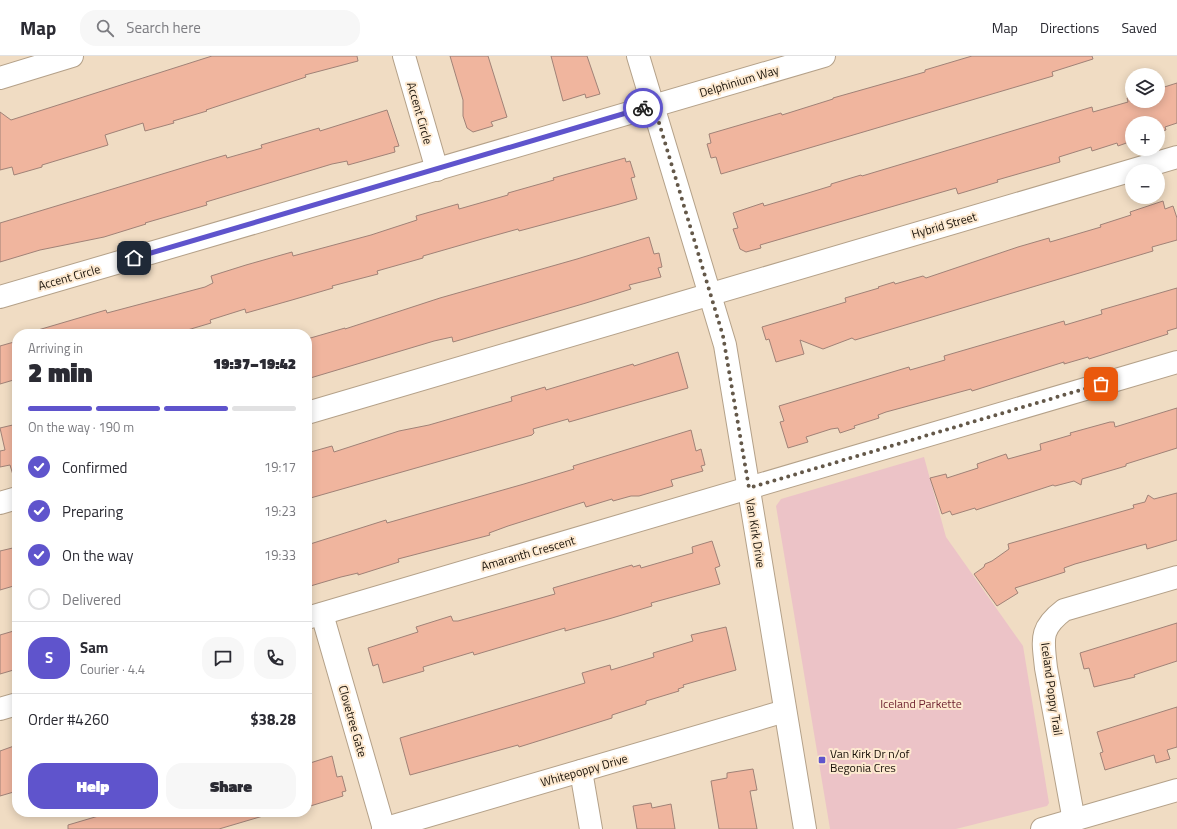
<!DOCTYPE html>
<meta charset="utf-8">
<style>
body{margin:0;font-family:"Titillium Web",sans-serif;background:#f7f7f7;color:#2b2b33;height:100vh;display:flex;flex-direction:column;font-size:15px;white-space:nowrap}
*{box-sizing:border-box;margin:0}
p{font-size:13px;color:#7c7c81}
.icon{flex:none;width:22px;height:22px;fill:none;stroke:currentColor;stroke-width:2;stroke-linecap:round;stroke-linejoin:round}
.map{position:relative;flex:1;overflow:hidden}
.sheet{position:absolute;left:12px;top:273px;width:300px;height:488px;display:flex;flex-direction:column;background:#fff;border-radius:16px;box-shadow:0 2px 10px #0003}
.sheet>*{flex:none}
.fabs{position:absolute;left:1125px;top:12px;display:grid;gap:8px}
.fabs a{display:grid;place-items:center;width:40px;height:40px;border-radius:50%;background:#fff;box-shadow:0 2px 10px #0003;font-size:20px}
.pin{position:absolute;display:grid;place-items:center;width:34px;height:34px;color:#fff;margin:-17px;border-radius:8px;box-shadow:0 2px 6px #0006}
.courier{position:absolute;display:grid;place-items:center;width:40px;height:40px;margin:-20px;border:3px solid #5f54cc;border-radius:50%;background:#fff;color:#222;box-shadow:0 1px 5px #0007}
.head em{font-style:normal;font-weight:800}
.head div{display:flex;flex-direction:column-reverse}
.head{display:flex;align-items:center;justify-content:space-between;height:68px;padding:0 16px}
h1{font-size:26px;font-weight:800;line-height:30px}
.bar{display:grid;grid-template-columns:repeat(4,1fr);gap:6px 4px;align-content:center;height:48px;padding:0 16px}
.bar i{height:5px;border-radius:3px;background:#e1e1e2}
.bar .selected{background:#5f54cc}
.bar p{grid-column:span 4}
.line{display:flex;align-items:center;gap:10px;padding:0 16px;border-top:1px solid #e1e1e2}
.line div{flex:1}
.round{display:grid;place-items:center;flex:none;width:42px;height:42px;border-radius:16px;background:#f7f7f7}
ol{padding:0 16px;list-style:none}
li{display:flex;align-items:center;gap:12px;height:44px}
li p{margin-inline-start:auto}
li .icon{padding:4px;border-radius:50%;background:#5f54cc;color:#fff;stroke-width:4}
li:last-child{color:#7c7c81}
li i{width:22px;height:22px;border:2px solid #e1e1e2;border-radius:50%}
.primary-button{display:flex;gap:8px;margin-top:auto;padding:8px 16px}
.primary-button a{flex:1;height:46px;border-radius:16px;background:#5f54cc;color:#fff;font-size:16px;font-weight:800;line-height:46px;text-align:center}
.primary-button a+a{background:#f7f7f7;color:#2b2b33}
header{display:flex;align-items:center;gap:24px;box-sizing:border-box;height:56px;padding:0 20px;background:#fff;border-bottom:1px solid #e1e1e2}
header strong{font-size:19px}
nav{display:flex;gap:22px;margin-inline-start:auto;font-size:14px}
.search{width:280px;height:36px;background:#f7f7f7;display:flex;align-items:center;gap:10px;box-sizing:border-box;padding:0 14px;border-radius:16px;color:#7c7c81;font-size:15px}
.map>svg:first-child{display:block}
.green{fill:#ecc3c7}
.building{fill:#f0b59e;stroke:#a08277}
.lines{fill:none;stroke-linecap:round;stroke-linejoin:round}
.minor-casing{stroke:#b4a189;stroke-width:24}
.minor{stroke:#fff;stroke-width:22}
.done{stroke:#645849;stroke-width:4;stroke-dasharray:0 7.2}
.route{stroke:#5f54cc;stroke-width:5}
.poi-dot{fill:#5f54cc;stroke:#fde9d0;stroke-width:1.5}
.labels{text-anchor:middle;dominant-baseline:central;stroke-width:4;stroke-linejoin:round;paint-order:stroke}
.street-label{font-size:12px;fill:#181108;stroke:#fde9d0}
.park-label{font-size:12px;fill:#6f2431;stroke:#fde9d0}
.poi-label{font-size:12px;fill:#181108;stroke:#fde9d0;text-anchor:start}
</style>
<header>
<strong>Map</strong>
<div class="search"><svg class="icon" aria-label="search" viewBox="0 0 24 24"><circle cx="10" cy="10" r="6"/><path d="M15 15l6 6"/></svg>Search here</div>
<nav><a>Map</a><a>Directions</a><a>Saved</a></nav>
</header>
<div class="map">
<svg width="1177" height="773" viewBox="0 0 1177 773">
<rect width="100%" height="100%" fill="#f0dcc3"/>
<!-- green -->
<path class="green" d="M924 401 946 481 1023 590 1049 747 1047 750 956 773H830L776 450 781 443Z"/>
<!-- building -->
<g class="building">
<path d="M212 0H357L358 5 305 19 306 21 206 54 207 55 173 65 174 67 145 75 143 67 105 79 108 89 42 109V111L14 119 12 111 0 114V56L11 64Z"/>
<path d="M450 0H488L507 61 491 66 493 70 473 76 467 72 463 60V44Z"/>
<path d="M551 0H587L600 38 586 42 585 38 563 45Z"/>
<path d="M972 0H1092L1093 3 1052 16 1053 20 721 118 716 101 711 102 707 88 711 87 709 78 781 57 782 59 833 43V42L925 16V14Z"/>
<path d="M1177 27V67L1165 71 1166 74 1158 76V67H1132V85L1118 90 1117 87 1092 95 1091 91 1059 101 1060 106 997 124 998 126 958 138 956 132 760 189 761 192 746 196 740 193 733 173 738 172 733 157 763 147 764 150 808 137 831 130V128L861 119 862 120 1092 51 1093 56 1128 46 1127 42 1132 41V45H1158V33Z"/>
<path d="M387 54 399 90 394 91 395 96 348 109 347 105 332 108 206 146 207 149 145 167 146 168 104 181 40 194 0 206V167L202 106 226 99 227 102 262 92 261 89 319 72 320 75Z"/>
<path d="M625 102 626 106 630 105 635 121 631 122 637 143 616 149 519 175 518 173 482 183 423 200V202L377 215 378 218 332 230 333 232 292 244 246 257 245 253 210 264 211 267 174 278H39L38 274 106 254 107 257 205 231 213 227 211 220 246 209 292 196 293 200 371 179 417 164 416 160 458 148 459 153 508 139V137L554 124 553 122Z"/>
<path d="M1163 145 1165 153 1173 150 1177 162V184L1152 191 1153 195 855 284 852 282 823 293 800 284 804 298 776 306 769 283 766 284 762 271 846 246 845 242 879 232 878 231 894 226 895 228 923 220 926 222 1018 191 1049 182 1050 186 1101 171 1100 169 1131 159 1130 156Z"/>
<path d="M649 181 654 198 659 197 662 211 658 212 661 221 629 229 631 233 586 247 453 286 452 281 434 285 307 323V283L345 272V273L440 242 577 203Z"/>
<path d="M1177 232V272L1167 275 1168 278 1089 303 1088 301 1064 308V306L972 335 971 333 886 356 878 359 879 362 854 370 855 372 840 377 838 372 831 373 806 381 808 386 788 392 780 366 784 365 779 350 909 311 910 314 945 304 944 300 1064 265 1065 269 1102 258 1101 254Z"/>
<path d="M14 286 17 297V323L0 328V290Z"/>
<path d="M678 296 688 332 569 366 568 363 533 373 534 377 532 379 307 443V397L332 390 334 396 399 375 429 369 512 345 511 341 545 331 546 334 633 308 634 310Z"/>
<path d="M1177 352V392L1126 408V410L1082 423 1081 429 1074 425 1055 430 1053 429 976 454 975 452 952 459 950 455 942 458 930 422 946 418 947 422 978 412 977 408 1006 398 1008 403 1041 394 1040 388 1071 379 1070 377 1110 366H1114L1115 371Z"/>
<path d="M17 368V419H13L10 409 0 411V395L5 394 0 372Z"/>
<path d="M691 374 696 395 701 393 705 409 701 410 703 415 671 424 673 430 639 440H631L613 445 612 443 586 451 584 446 508 470 489 477 490 479 398 503 399 506 358 519V517L341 521 307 531V489L386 464 387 467 524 428 574 413 573 410Z"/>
<path d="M1177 437V484L1147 493 1146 488 1075 508 1064 512 1065 516 1015 532 1018 537 997 550 974 518 984 511 985 508 992 505 1009 493 1008 488 1134 452 1133 449 1145 446 1148 439 1154 443Z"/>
<path d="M712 485 720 510 715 512 720 528 651 547 652 550 612 562 565 575V572L474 599 473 596 423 611 424 615 383 627 378 608 373 610 368 592 418 576 416 571 451 560 453 565H458L555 538 553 532 632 509 633 511 640 509 641 512 693 497 692 491Z"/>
<path d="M17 491V529L0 534V495Z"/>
<path d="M1177 567V605L1134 619 1135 621 1094 631 1089 612 1084 613 1080 597Z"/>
<path d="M726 571 736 614 683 629 684 631 678 633 679 635 646 645V648L612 659V662L519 691 518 689 410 719 400 682 585 627 582 617 610 609 611 614 654 601 653 597 693 585 691 579Z"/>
<path d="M17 574V613L0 618V579Z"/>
<path d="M1177 651V691L1167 694 1170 703 1156 707 1154 699 1105 714 1100 697 1103 696 1097 676Z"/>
<path d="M14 690 17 701V735L0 740V695Z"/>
<path d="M332 700 337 721 342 720 346 735 342 736 343 740 307 751V708Z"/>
<path d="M753 713 757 734 750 735 757 773H719L711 725 727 722V717Z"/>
<path d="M651 747 652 752 671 748 675 773H637L633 750Z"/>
<path d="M112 756H262L263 760 219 773H68V769Z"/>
</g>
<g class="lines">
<defs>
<g id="minor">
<path d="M404 0 437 114"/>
<path d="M638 0 725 289 805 773"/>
<path d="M0 22 72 0"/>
<path d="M0 241 824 0"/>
<path d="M307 357 1177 101"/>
<path d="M0 447 17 442"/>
<path d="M322 558 384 773"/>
<path d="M307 562 1177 306"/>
<path d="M0 653 17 648"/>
<path d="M581 715 591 773"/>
<path d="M1074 765 1046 612C1043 583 1039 573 1064 554L1177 521"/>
<path d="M383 773 785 655"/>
<path d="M1042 773 1177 734"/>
</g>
</defs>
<!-- minor casing -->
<use href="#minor" class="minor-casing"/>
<!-- minor -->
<use href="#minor" class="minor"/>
</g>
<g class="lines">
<!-- done -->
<path class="done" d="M643 52 654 50 723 280 749 432 1101 328"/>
<!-- route -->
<path class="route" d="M134 202 643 52"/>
</g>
<!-- markers -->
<rect class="poi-dot" x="818" y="700" width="8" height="8" rx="2"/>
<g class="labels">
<!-- street labels -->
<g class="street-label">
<text transform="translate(739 25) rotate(-17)">Delphinium Way</text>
<text transform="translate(420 57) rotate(74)">Accent Circle</text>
<text transform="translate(944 169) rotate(-16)">Hybrid Street</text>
<text transform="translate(69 221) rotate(-16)">Accent Circle</text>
<text transform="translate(756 477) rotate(81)">Van Kirk Drive</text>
<text transform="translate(528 497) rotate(-16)">Amaranth Crescent</text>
<text transform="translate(1052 633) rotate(82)">Iceland Poppy Trail</text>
<text transform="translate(353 665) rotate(74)">Clovetree Gate</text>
<text transform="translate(584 714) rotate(-16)">Whitepoppy Drive</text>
</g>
<!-- park labels -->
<g class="park-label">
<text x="921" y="647">Iceland Parkette</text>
</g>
<!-- poi labels -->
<g class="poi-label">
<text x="830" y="697">Van Kirk Dr n/of<tspan x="830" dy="14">Begonia Cres</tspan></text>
</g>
</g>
</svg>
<div class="fabs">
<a><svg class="icon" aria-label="layers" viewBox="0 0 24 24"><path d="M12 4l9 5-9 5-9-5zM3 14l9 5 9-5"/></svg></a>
<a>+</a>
<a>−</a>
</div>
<div class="pin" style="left:1101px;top:328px;background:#ea580c"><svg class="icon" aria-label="bag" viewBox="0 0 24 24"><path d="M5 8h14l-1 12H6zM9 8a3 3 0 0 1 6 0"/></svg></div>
<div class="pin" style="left:134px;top:202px;background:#1f2937"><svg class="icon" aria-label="home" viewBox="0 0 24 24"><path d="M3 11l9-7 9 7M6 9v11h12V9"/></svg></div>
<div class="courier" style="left:643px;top:52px"><svg class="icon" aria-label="bike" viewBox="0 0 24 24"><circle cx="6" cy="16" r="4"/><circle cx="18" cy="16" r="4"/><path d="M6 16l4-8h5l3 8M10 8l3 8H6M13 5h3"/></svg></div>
<section class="sheet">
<div class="head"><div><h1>2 min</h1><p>Arriving in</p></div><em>19:37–19:42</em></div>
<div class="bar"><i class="selected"></i><i class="selected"></i><i class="selected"></i><i></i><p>On the way · 190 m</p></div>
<ol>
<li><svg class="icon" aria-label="check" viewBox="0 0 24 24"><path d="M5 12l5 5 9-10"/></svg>Confirmed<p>19:17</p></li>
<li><svg class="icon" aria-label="check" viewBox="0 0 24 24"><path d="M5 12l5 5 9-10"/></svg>Preparing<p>19:23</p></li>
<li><svg class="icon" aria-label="check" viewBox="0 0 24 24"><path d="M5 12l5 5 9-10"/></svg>On the way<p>19:33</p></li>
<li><i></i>Delivered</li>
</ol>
<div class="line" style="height:72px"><b class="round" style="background:#5f54cc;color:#fff">S</b><div><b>Sam</b><p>Courier · 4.4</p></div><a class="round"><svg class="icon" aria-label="chat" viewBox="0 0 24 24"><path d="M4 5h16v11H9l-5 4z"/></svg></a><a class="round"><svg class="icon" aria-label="phone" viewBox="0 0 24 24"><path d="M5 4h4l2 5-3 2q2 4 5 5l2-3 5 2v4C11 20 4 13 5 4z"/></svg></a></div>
<div class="line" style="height:52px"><div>Order #4260</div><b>$38.28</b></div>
<div class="primary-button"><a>Help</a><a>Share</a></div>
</section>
</div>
